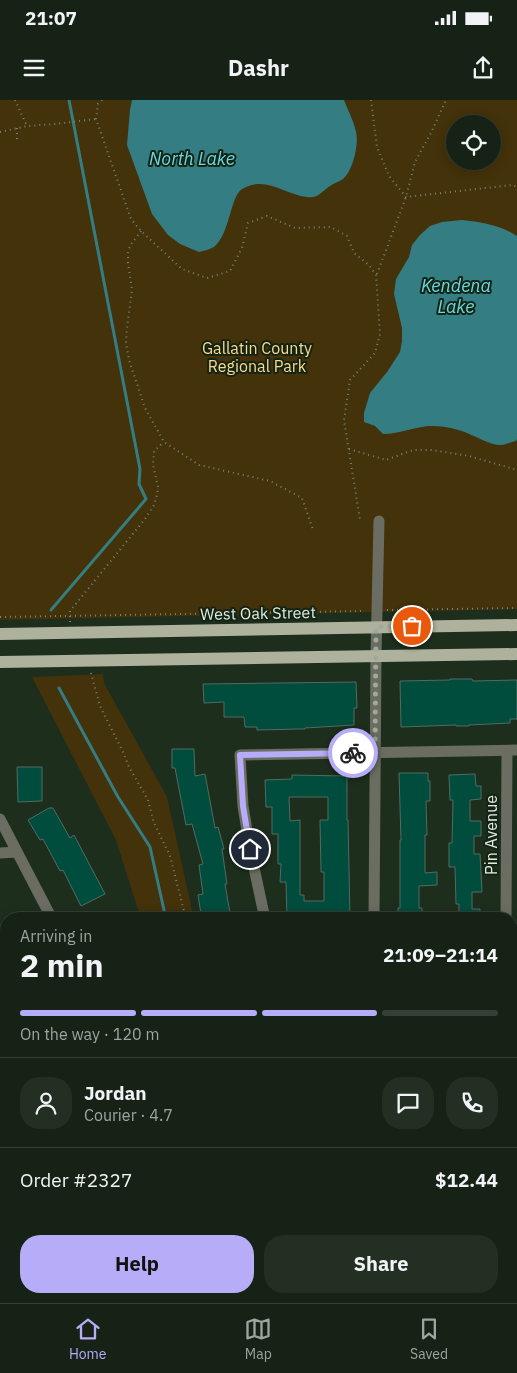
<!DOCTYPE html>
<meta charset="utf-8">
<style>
body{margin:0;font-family:"IBM Plex Sans",sans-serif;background:#232f23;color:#f1f3f6;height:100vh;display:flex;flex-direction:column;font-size:19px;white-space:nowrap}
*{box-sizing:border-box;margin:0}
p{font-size:16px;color:#9ea4a1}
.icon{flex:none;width:28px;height:28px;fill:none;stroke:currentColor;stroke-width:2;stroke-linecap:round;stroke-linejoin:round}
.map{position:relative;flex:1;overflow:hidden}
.details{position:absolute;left:0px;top:812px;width:518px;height:391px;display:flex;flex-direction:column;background:#162216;border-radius:20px 20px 0 0;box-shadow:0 2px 12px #0003,0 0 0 1px #353f35}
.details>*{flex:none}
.controls{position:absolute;left:446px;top:15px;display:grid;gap:10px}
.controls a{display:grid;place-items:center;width:55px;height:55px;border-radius:50%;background:#162216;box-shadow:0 2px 12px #0003,0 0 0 1px #353f35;font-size:25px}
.pin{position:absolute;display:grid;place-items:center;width:42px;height:42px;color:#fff;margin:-21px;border:2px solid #fff;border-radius:50%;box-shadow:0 1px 5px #0007}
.courier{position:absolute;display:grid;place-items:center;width:50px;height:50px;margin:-25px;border:4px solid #b6acf8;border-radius:50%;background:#fff;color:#222;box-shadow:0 1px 6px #0007}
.summary em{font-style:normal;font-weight:800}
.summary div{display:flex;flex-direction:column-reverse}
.summary{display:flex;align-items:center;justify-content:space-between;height:85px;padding:0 20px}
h1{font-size:32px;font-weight:800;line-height:38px}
.bar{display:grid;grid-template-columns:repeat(4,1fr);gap:8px 5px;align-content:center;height:60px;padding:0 20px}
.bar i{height:6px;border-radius:4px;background:#353f35}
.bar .current{background:#b6acf8}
.bar p{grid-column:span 4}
.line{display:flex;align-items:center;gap:12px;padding:0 20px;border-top:1px solid #353f35}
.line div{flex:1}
.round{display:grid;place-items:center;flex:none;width:52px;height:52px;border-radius:20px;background:#232f23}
.primary-button{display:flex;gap:10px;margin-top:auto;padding:10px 20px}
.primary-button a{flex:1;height:58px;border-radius:20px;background:#b6acf8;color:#111;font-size:20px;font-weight:800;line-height:58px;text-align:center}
.primary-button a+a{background:#232f23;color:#f1f3f6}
.status{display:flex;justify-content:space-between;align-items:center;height:35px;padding:0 25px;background:#162216;direction:ltr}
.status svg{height:14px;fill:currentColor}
header{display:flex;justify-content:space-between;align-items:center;height:65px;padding:0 20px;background:#162216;font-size:22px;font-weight:800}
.tabs{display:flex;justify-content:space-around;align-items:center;height:70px;border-top:1px solid #353f35;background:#162216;font-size:14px;color:#9ea4a1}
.tabs a{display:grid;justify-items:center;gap:2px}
.tabs .current{color:#b6acf8}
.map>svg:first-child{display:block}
.green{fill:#43320a;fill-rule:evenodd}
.water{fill:#347d83}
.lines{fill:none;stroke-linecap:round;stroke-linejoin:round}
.stream{stroke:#347d83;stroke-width:3}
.building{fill:#004d3d;stroke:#506c63;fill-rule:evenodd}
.path{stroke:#778476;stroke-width:2;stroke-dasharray:1 4;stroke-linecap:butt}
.minor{stroke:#6b6d62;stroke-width:11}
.major{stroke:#aeb19b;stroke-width:12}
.done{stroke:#9daa9c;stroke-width:5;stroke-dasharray:0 9}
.route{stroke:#b6acf8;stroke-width:6}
.labels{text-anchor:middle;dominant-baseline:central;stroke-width:4;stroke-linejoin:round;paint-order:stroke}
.park-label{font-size:16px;fill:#fcd88c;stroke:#142414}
.street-label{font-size:16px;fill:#e1ece0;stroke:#142414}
.water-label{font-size:18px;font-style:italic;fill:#69d9e2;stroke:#142414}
</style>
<div class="status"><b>21:07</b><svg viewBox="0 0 49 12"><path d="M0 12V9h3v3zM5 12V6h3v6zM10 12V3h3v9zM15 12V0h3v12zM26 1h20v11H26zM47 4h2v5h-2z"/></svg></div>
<header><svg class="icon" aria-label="menu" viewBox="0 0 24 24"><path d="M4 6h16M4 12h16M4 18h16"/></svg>Dashr<svg class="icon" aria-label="share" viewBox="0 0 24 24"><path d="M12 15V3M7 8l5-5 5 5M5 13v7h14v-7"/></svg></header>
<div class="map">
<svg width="517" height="1203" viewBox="0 0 517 1203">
<rect width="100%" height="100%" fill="#1e2e1d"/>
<!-- green -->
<g class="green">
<path d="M0 0H517V509L0 520ZM455 24H492V61H455Z"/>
<path d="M103 574 104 583 167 697 194 819H141L116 740 32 577Z"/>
<path d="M6 999V1198H205L204 1203H0V1000Z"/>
</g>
<!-- water -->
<g class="water">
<path d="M132 0H344C348 11 354 21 356 32 359 44 353 71 343 79 339 82 334 83 330 86 322 91 318 99 307 97 283 94 266 75 242 89 230 97 230 134 214 147 210 149 204 151 199 152L180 144 168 135 152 114 127 45 130 10Z"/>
<path d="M462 120C481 122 500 125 517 136V339L516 341C511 342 505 345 501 345 490 345 477 337 467 333 457 329 445 326 433 326 416 326 400 334 383 334L375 326 364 322V313L370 293 387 272 400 252 402 241V228L394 194 396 179 409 157 412 145 420 135 430 126 442 122Z"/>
</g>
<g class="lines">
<!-- stream -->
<g class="stream">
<path d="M51 510 146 399 139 384 140 369 69 0"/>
<path d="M59 588 118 697 150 747 166 819"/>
<path d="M176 1203 177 1198"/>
</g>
</g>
<!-- building -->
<g class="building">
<path d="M450 579H472L473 581 517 580V619H510V623L469 625V626H456V625L401 627 400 581 450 580Z"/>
<path d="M356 582 357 608H354V625L305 628V629H300L257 630V627H245L244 617H224V602L204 603 203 584Z"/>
<path d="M172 649H194L195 676 205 674 215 728 218 727 224 749H222L227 784H225L231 819H204L203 814H201L198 795 203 794 199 765 203 764 192 724 186 725 175 668H172Z"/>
<path d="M17 667H42V701L18 702Z"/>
<path d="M399 673H428V681H430V701H426L427 735H425V773L437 772V785L419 786V808H422V819H398V808H400V740H401Z"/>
<path d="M475 674 476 686H481V699L470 700V721H481V736H474V754H480L482 792H472V809H480V819H459V804H456L455 767H449V743H452L453 700H450L449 675Z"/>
<path d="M292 675 347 676V720H348L350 818 287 819 286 782H280L281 764H278V734H272V707H266L265 680 292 679ZM289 697H328V720H320L321 772H324V801H304V795H300V720L290 721Z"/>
<path d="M49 708H53L70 738 74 735 105 794 81 806 63 770 60 771 43 739 40 740 28 720Z"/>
</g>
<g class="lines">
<!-- path -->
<g class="path">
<path d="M15 0 27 26"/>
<path d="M102 0 98 4 96 19 131 119 141 131 182 169 207 178 230 171 242 148 248 123 267 116 295 128 331 127 347 136 354 153 369 165 376 175 380 234 375 253 350 280 344 320 360 420"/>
<path d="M371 0 377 47 389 76 406 97 512 85 517 87"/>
<path d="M17 28V39"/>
<path d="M0 32 27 26 55 24 96 19"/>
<path d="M141 131 130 146 128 153V163L132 190 127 228 126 243 129 260 145 308 164 342 199 365 270 381 302 398 313 430"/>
<path d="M377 174 406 97 415 62 431 33 446 0"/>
<path d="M349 349 386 360 413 350H432L469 356 517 370"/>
<path d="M387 510 517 508"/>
<path d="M0 517 365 511"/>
<path d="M70 522V511L145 419 154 405 157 395 158 387 153 365 154 351 164 342"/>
<path d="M91 573 100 606 123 652 129 667 148 700 154 723 170 756 186 819"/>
</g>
<!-- minor -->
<g class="minor">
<path d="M0 719 52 819"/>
<path d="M0 753 17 752"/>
<path d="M265 819 250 749 243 706 240 655 517 650"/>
<path d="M374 819 376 556 379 421"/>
<path d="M506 819 507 651"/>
<path d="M0 835 6 834"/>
<path d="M511 978 517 977"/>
<path d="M0 983H6"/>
<path d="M511 1060 517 1084"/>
<path d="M511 1152H517"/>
<path d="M402 1198 403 1203"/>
<path d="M219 1203 222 1198"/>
</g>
<!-- major -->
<g class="major">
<path d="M0 534 517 525"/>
<path d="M0 562 517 554"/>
</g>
</g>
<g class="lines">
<!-- done -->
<path class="done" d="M353 653H375L376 527 412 526"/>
<!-- route -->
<path class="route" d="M250 749 243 706 240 655 353 653"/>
</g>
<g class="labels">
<!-- park labels -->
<g class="park-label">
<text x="257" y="248">Gallatin County<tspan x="257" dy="18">Regional Park</tspan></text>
</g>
<!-- street labels -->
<g class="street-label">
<text transform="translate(258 513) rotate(-1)">West Oak Street</text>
<text transform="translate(491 735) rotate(-90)">Pin Avenue</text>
</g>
<!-- water labels -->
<g class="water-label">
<text x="192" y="58">North Lake</text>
<text x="456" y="185">Kendena<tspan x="456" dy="21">Lake</tspan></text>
</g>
</g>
</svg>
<div class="controls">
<a><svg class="icon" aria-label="locate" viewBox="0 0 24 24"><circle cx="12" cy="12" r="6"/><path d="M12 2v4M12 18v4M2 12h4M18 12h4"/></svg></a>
</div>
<div class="pin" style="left:412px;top:526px;background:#ea580c"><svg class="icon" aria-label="bag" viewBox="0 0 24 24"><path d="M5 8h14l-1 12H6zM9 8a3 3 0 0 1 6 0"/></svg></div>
<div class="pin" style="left:250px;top:749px;background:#1f2937"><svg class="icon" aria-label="home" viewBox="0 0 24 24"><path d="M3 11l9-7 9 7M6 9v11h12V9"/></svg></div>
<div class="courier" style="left:353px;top:653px"><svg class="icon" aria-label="bike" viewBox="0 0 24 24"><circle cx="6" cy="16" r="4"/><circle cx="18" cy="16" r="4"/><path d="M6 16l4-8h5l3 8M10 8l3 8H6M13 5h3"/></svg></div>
<section class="details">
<div class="summary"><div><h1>2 min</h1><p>Arriving in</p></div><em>21:09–21:14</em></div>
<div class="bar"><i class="current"></i><i class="current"></i><i class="current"></i><i></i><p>On the way · 120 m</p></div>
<div class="line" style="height:90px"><a class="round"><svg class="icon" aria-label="person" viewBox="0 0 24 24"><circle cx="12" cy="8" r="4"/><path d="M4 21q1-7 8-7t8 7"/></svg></a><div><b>Jordan</b><p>Courier · 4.7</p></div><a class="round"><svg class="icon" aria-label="chat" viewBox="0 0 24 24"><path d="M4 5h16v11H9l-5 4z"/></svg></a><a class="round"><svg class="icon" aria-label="phone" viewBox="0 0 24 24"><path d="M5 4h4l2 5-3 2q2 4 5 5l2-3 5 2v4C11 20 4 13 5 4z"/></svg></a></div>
<div class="line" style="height:65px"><div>Order #2327</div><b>$12.44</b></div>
<div class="primary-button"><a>Help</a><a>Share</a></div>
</section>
</div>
<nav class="tabs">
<a class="current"><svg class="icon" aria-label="home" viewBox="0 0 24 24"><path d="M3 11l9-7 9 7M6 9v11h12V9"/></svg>Home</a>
<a><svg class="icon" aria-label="map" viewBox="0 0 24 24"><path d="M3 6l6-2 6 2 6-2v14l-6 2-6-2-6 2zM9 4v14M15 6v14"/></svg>Map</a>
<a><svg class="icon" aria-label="saved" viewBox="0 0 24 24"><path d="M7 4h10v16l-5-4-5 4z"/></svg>Saved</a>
</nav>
